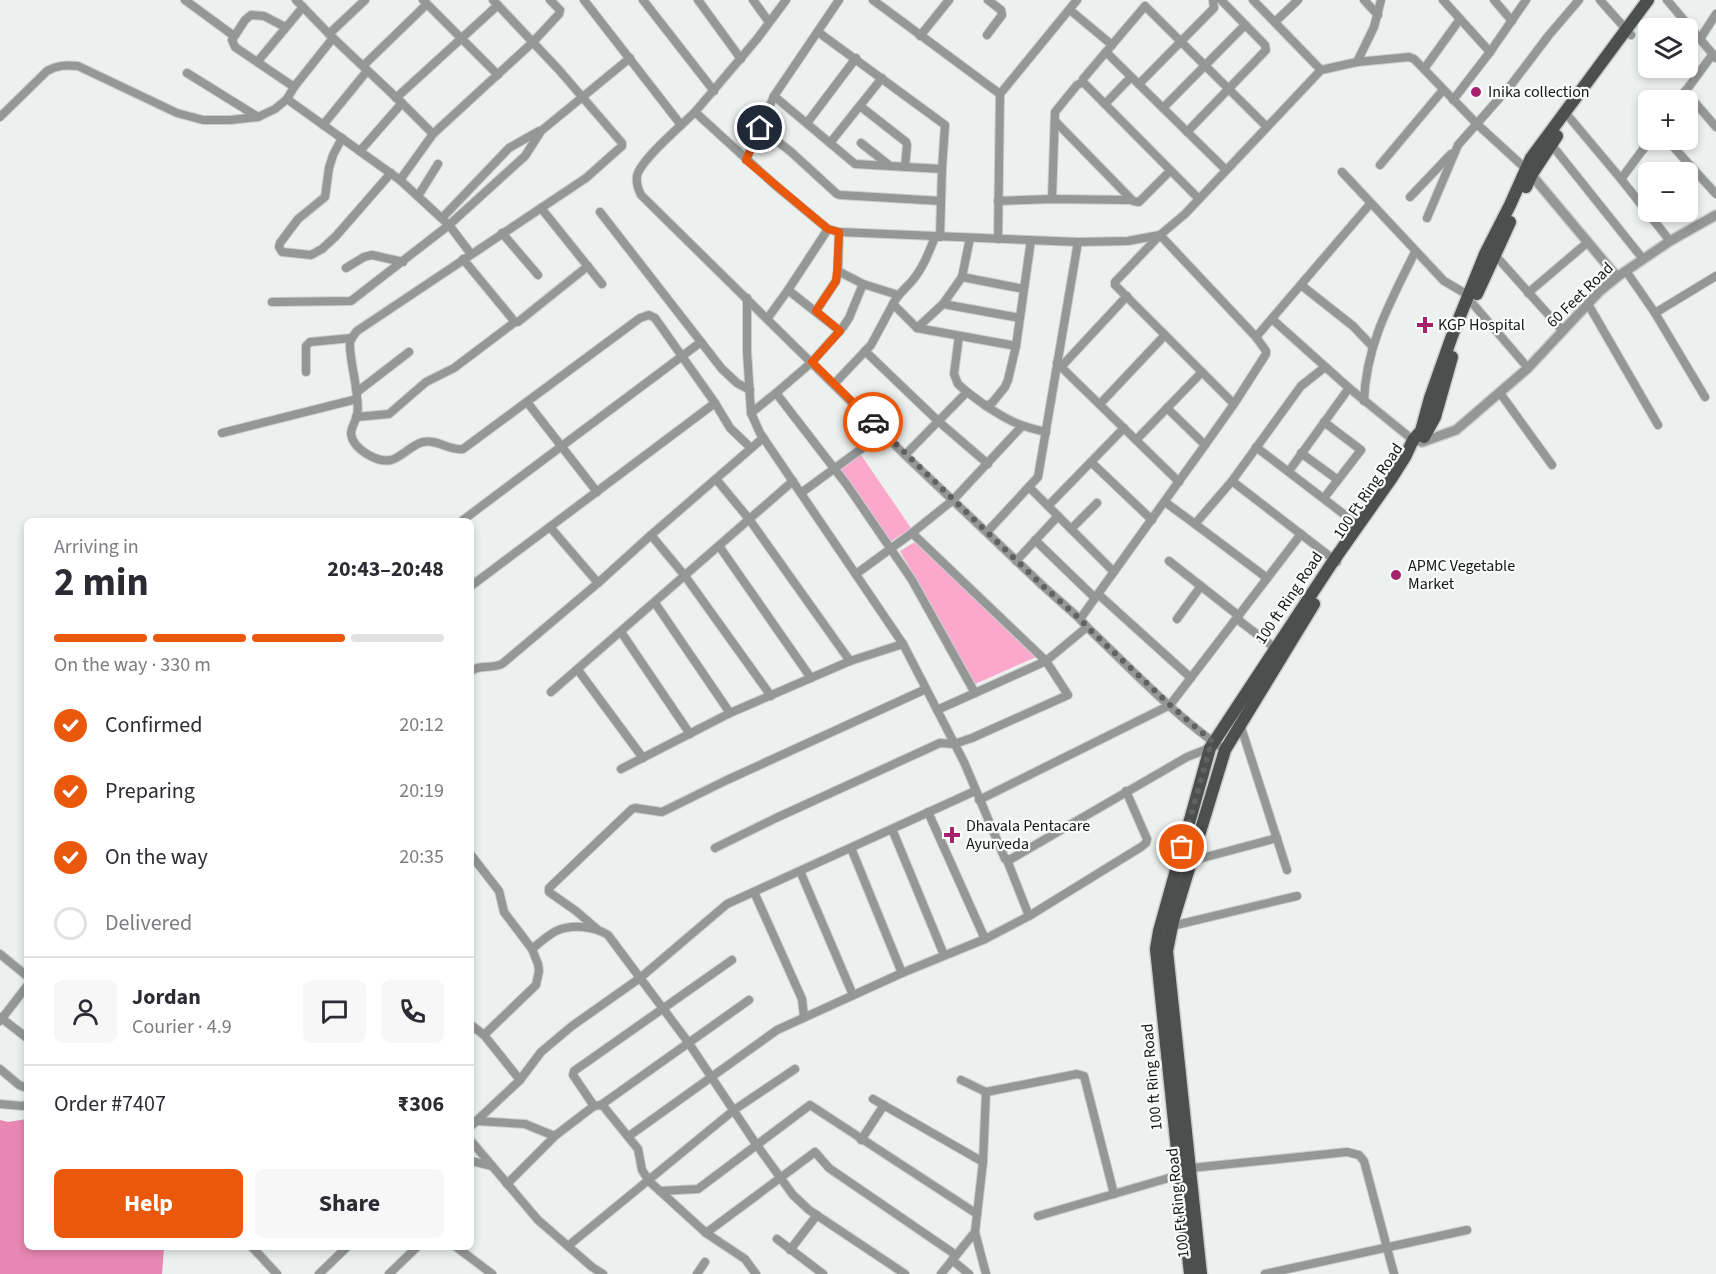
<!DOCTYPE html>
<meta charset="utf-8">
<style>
body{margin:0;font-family:"Source Sans 3",sans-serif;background:#f7f7f7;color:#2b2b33;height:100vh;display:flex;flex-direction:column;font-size:22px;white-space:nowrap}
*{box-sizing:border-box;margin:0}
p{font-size:20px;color:#7c7c81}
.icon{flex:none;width:33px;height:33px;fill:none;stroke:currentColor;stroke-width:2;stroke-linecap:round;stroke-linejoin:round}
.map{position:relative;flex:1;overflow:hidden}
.details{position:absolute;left:24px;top:518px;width:450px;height:732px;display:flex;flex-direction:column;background:#fff;border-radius:9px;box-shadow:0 3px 9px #0003}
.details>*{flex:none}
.fabs{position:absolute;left:1638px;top:18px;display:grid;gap:12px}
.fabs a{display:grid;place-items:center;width:60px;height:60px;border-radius:9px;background:#fff;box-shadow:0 3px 9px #0003;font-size:30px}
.pin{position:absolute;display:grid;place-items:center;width:51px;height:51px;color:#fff;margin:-26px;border:3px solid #fff;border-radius:50%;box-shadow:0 2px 6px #0007}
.courier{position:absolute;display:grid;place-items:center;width:60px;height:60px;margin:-30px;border:4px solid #ea580c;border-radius:50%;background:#fff;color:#222;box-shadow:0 2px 8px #0007}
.head em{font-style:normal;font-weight:700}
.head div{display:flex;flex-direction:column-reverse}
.head{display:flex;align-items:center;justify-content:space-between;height:102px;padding:0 30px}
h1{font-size:39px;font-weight:700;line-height:45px}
.bar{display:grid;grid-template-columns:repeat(4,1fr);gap:9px 6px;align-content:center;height:72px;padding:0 30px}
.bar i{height:8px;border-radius:4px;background:#e1e1e2}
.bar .on{background:#ea580c}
.bar p{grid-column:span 4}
.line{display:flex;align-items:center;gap:15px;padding:0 30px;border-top:2px solid #e1e1e2}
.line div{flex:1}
.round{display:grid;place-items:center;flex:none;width:63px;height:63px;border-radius:9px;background:#f7f7f7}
ol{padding:0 30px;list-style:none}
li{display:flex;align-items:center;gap:18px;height:66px}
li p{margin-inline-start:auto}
li .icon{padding:6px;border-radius:50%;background:#ea580c;color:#fff;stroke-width:4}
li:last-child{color:#7c7c81}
li i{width:33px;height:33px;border:3px solid #e1e1e2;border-radius:50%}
.button{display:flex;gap:12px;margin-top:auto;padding:12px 30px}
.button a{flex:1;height:69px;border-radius:9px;background:#ea580c;color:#fff;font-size:24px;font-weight:700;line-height:69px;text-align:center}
.button a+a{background:#f7f7f7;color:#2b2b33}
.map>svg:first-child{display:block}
.green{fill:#fca8cd}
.water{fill:#e887b3}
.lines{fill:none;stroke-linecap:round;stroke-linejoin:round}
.minor-casing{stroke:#c9cdcb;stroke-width:10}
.tertiary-casing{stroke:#c9cdcb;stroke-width:12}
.primary-casing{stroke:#c9cdcb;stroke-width:15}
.minor{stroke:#959696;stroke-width:8}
.tertiary{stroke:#959696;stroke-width:9}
.primary{stroke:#4c4f4e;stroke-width:12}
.done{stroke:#606260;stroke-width:6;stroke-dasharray:0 10.8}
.route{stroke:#ea580c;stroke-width:8}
.poi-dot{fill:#a7226c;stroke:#f9fdfb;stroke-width:2}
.labels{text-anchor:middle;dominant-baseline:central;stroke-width:4.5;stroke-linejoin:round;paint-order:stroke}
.poi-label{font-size:16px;fill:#141514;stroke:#f9fdfb;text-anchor:start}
.street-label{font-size:16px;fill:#141514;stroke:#f9fdfb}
</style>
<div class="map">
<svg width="1716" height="1274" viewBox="0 0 1716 1274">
<rect width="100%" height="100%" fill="#ecf0ee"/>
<!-- green -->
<g class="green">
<path d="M861 455 911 528 890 542 840 469Z"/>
<path d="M915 542 1036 657 975 684 900 551Z"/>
</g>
<!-- water -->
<path class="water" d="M27 1119V1246L164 1247 162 1274H0V1120L8 1122Z"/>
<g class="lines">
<defs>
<g id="minor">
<path d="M185 0 234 36"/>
<path d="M296 0 333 38 402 103 433 134"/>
<path d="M423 0 498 75"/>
<path d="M493 0 559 70 622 143V146L586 178 357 331C354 335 351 338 350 343 349 354 355 377 356 389 357 397 359 408 357 416 355 422 351 428 351 434 353 449 377 463 391 460 402 457 411 445 423 442 438 439 449 451 463 449L640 318 649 315 655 318 715 403 730 428 751 448"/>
<path d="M584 0 681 125"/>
<path d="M643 0 714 91"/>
<path d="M698 0 741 59"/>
<path d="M753 0 769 22"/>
<path d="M786 0 757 39 695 112 776 186 828 229 839 232 1078 242 1128 241 1160 235 1185 214 1321 70 1357 62 1409 57 1414 59 1418 63 1478 125 1525 168"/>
<path d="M873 0 1000 94 998 239"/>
<path d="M1253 0 1321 70"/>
<path d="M1364 0 1378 15"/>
<path d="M1443 0 1490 52"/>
<path d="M1494 0 1512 21"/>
<path d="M1600 0 1631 35"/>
<path d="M1667 0 1716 58"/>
<path d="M1070 10 1112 45"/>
<path d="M1275 22 1298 0"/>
<path d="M285 27 264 16 251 15 245 20 232 40 235 47 294 87"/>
<path d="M818 32 945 125 942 169"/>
<path d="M329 34 365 0"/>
<path d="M987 35 1002 15 1001 10 988 0"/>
<path d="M920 36 949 0"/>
<path d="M1700 39 1716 14"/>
<path d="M1106 52 1226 170"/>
<path d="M258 61 303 7"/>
<path d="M1357 62 1374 27 1381 0"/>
<path d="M363 66 427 4"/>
<path d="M1424 69 1460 19"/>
<path d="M187 73 258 117"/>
<path d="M1139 84 1214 8 1213 0"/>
<path d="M1685 91 1716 127"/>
<path d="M1000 94 1077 0"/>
<path d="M774 96 855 164 942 169 940 237"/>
<path d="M396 98 498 5"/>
<path d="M1453 100 1490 52 1526 0"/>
<path d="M1679 100 1713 54"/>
<path d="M1105 104 1131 77"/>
<path d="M860 106 906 142 907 145 905 167"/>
<path d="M1163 108 1245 25"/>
<path d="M695 112C682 125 640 160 637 176 636 183 638 189 641 195L905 455 1043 586 1080 619 1087 627C1130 668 1177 718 1225 750"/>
<path d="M0 117 47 71C58 65 65 65 78 66L177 113 203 120H230L258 117 275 109 287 99 294 87 333 38"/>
<path d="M1569 117 1621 179 1670 241"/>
<path d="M1055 121 1133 201 1139 202 1170 171"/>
<path d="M807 123 856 58"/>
<path d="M323 125 367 71"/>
<path d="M760 128 790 151 837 194 840 195 941 201"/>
<path d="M1187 132 1266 50 1265 45 1221 0"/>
<path d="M342 138 333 155 329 168 325 197 298 219 280 243 279 247 282 252 311 255 322 249 336 236 391 173"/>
<path d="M1667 140 1716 194"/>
<path d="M830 143 882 78"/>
<path d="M861 143 890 166"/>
<path d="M1551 144 1643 259"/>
<path d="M360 151 402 103"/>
<path d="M746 160 774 96 839 0"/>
<path d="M1380 165 1443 90"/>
<path d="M1342 172 1444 281 1468 295"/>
<path d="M1621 179 1650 140"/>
<path d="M400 180 433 134 533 42 559 14 560 10 550 0"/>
<path d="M418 196 438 164"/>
<path d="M1410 197 1451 154"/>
<path d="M1052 199 1055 112 1077 85 1083 82"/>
<path d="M1199 199 1083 82V79L1145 6 1267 127"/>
<path d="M998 201 1052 199 1130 200"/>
<path d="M541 208 602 284"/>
<path d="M600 212 722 369 737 383 750 390"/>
<path d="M442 218 509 148 539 131"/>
<path d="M1427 218 1458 145 1511 85 1549 35 1579 0"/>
<path d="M502 233 538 275"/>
<path d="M935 237C929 252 923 268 912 281 905 289 898 294 893 304L917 328 1016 346"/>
<path d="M970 238 962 277 1024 289"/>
<path d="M471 254 449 225 525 156 541 131 630 58"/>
<path d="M1495 255 1563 331"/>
<path d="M463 259 515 322H518L588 266"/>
<path d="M346 268 364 257 372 255 403 262"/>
<path d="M838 271 863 284 898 295"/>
<path d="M1626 271 1655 313 1705 397"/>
<path d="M863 284 849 318 843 327 812 362 776 393 847 485 912 580 975 693 1046 661 1087 627"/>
<path d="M1301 285 1353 326 1372 346"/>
<path d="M788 290 840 331"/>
<path d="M1528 293 1588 242"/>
<path d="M747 298V351L751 413 760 433 903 644 964 762 1005 859H1011L1187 757 1210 748"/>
<path d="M272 302 351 301 449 225 400 180 287 99"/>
<path d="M943 304 962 277"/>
<path d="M1473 304 1528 368"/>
<path d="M1588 304 1658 425"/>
<path d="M816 311 836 281 838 271 839 232"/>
<path d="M1655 313 1716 276"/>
<path d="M767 319 788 290 828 229"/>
<path d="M1272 319 1349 388 1413 440"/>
<path d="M917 328 943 304 1020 318"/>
<path d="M959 336 954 374 958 384 967 392"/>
<path d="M1256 337 1370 204"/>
<path d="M865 351 938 421 988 464"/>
<path d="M1057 363 1179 482"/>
<path d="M1061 367 1127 296"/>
<path d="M306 372V346L310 342 352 338"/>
<path d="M834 384 871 345 893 304"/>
<path d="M357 392 409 352"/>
<path d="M1500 393 1552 465"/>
<path d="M1364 401C1366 344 1391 301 1415 252"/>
<path d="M527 402 597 492"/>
<path d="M1100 404 1165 335"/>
<path d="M986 406C1009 421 1019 426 1046 432"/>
<path d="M1167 408 1205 445"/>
<path d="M751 413 776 393"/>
<path d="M356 417 389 414 426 382 454 368 515 322"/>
<path d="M222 433 357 399"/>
<path d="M1136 440 1202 372"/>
<path d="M1256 447 1358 525"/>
<path d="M1301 453 1338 480"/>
<path d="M905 455 967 392 986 406 992 403 1005 387 1008 380 1016 346 1031 240"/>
<path d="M1091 462 1152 520"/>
<path d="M1289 471 1349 388"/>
<path d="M716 479 749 519 850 661"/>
<path d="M1232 481 1301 386 1325 367"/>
<path d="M1029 487 1114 572"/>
<path d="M801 493 883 433"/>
<path d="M1324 498 1361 450 1324 422"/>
<path d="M1165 502 1195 524 1232 481 1337 562"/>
<path d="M1048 506 1124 428"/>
<path d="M463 520 701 342"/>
<path d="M1195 524 1267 578"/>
<path d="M550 527 598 583"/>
<path d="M1071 529 1097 503"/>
<path d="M987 532 1038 477 1078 242"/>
<path d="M651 535 685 576 771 696"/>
<path d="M1035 540 1095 598"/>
<path d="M719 546 811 678"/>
<path d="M1016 561 1058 516"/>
<path d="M1169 561 1239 616"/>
<path d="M856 574 912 533 953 500 1022 426"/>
<path d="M471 586 715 403"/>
<path d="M1098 594 1191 678"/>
<path d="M655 603 730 713"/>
<path d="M1080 619 1205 445 1234 404 1266 354V351L1256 337 1160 235 1115 282V285L1234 404"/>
<path d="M1177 619 1201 586"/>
<path d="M1237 619 1275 648"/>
<path d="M621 632 690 734"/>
<path d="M578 670 643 758"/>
<path d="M471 671C480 664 492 669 502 664L598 583 651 535 763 438"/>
<path d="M551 692 793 481"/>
<path d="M937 710 975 693"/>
<path d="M1240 724 1287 870"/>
<path d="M621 769 730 713 850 661 903 644"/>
<path d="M979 800 1170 705 1301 534"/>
<path d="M928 812 985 939"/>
<path d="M892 829 944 955"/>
<path d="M715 848 776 818 940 743 954 744 972 738 1068 695 1046 661 912 533"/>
<path d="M851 848 902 973"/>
<path d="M471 855 499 891 504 912 532 949 538 964 539 971 536 985 484 1035"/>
<path d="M1007 860 1029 916"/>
<path d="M1191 861 1277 838"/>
<path d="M800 871 853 995"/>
<path d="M754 892 802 999 804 1017"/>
<path d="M1172 926 1297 896"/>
<path d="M597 929 576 911 549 892V888L632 809 635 808 662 812 727 780 926 689"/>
<path d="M532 949C539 943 547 936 556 931 571 924 594 926 608 935L688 1042 756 1144 793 1195 809 1210 905 1274"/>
<path d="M0 954 27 976"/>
<path d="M0 1017 27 1038"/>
<path d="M0 1021 27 986"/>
<path d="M471 1025 484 1035 520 1080"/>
<path d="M0 1069 19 1085 27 1088"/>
<path d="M961 1080 986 1092 1077 1074 1084 1076 1114 1194"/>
<path d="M986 1092 983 1162 975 1232 986 1274"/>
<path d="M873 1099 983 1162"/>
<path d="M0 1104 22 1106 27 1105"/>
<path d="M601 1105 749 1000"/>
<path d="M594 1106 573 1075 574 1071 732 960"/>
<path d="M477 1121 525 1124 552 1135H556L594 1106 601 1105 604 1107 638 1149 642 1170 649 1181 706 1233 745 1259 756 1274"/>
<path d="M471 1126 520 1080 541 1052 572 1026 640 978 727 904 975 791"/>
<path d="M629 1136 777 1030 902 973 985 939 1029 916 1141 847 1146 843 1147 839 1126 791"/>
<path d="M861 1140 884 1105"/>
<path d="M471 1141 538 1220 592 1267 603 1274"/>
<path d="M471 1161 492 1166"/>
<path d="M1191 1168 1347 1152 1359 1155 1364 1161 1394 1274"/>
<path d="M507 1184 556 1135"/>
<path d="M660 1191 698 1189 810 1105 977 1214"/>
<path d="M1038 1216 1179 1175"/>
<path d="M706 1233 815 1152 829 1168 956 1255"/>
<path d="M777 1239 823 1274"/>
<path d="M251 1246 277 1274"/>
<path d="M455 1246 492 1274"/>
<path d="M568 1246 734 1110 795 1069"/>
<path d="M790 1250 817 1215"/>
<path d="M952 1260 969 1274"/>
<path d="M319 1274 348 1246"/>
<path d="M389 1274 418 1246"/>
<path d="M697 1274 705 1262"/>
<path d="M941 1274 975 1232"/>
<path d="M1265 1274 1467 1230"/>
</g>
<g id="tertiary">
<path d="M1529 172 1617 277"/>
<path d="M1419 441 1422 442 1456 430 1528 368 1600 291 1617 277 1670 241 1716 215"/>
</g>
<g id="primary">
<path d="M1526 187 1532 174 1557 136"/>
<path d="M1477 294 1510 222"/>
<path d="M1424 437 1435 417 1452 357"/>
<path d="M1190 1274 1156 949 1159 931 1210 748 1334 560 1391 479 1405 457 1413 440 1421 431 1430 398 1452 336 1485 254 1510 205 1531 158 1648 0"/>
<path d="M1201 1274 1167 951 1173 921 1225 750 1314 604"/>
</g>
</defs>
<!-- minor casing -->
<use href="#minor" class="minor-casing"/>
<!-- tertiary casing -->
<use href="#tertiary" class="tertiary-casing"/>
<!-- primary casing -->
<use href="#primary" class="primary-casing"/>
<!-- minor -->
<use href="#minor" class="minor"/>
<!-- tertiary -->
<use href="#tertiary" class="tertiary"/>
<!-- primary -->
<use href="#primary" class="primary"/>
</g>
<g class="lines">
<!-- done -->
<path class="done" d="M873 422 1043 586 1080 619 1087 627 1170 705 1213 742 1210 748 1182 847"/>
<!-- route -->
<path class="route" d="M760 128 746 160 828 229 839 232 837 271 836 281 816 311 840 331 812 362 873 422"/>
</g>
<!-- markers -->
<g class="poi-dot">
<circle cx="1476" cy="92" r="6"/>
<path d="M1422 316h6v6h6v6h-6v6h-6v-6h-6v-6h6z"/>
<circle cx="1396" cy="575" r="6"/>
<path d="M949 826h6v6h6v6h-6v6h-6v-6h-6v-6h6z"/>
</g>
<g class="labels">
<!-- poi labels -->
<g class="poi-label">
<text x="1488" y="92">Inika collection</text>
<text x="1438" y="325">KGP Hospital</text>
<text x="1408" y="566">APMC Vegetable<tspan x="1408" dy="18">Market</tspan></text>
<text x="966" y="826">Dhavala Pentacare<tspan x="966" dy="18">Ayurveda</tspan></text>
</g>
<!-- street labels -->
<g class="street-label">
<text transform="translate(1580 295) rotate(-44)">60 Feet Road</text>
<text transform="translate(1368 491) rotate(-56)">100 Ft Ring Road</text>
<text transform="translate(1289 598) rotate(-56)">100 ft Ring Road</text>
<text transform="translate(1152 1077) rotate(-95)">100 ft Ring Road</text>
<text transform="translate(1178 1203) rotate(-96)">100 Ft Ring Road</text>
</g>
</g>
</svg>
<div class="fabs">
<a><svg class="icon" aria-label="layers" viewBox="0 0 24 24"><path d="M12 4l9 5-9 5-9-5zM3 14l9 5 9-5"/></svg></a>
<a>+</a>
<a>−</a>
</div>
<div class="pin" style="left:1182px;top:847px;background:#ea580c"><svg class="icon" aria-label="bag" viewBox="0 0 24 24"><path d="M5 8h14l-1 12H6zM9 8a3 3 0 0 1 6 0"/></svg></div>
<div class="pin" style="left:760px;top:128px;background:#1f2937"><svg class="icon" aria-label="home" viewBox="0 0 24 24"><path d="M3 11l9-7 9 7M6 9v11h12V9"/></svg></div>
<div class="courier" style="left:873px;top:422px"><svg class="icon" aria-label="car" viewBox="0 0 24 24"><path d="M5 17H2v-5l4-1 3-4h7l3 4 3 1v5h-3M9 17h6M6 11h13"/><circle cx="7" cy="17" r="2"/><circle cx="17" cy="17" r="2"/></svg></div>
<section class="details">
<div class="head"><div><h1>2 min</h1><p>Arriving in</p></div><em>20:43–20:48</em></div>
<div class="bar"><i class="on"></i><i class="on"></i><i class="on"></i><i></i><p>On the way · 330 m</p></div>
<ol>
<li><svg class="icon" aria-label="check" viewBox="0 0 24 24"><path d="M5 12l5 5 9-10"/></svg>Confirmed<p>20:12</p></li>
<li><svg class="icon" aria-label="check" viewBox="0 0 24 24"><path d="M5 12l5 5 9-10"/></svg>Preparing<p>20:19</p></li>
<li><svg class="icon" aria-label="check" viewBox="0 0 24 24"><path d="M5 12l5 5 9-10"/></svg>On the way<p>20:35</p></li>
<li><i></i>Delivered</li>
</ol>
<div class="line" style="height:108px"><a class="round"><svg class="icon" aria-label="person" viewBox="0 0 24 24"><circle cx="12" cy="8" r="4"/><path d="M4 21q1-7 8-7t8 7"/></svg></a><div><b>Jordan</b><p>Courier · 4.9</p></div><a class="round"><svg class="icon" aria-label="chat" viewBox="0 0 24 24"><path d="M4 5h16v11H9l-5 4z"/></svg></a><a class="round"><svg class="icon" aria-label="phone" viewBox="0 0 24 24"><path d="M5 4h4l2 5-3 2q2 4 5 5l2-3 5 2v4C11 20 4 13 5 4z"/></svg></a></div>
<div class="line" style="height:78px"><div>Order #7407</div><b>₹306</b></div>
<div class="button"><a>Help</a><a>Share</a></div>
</section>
</div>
